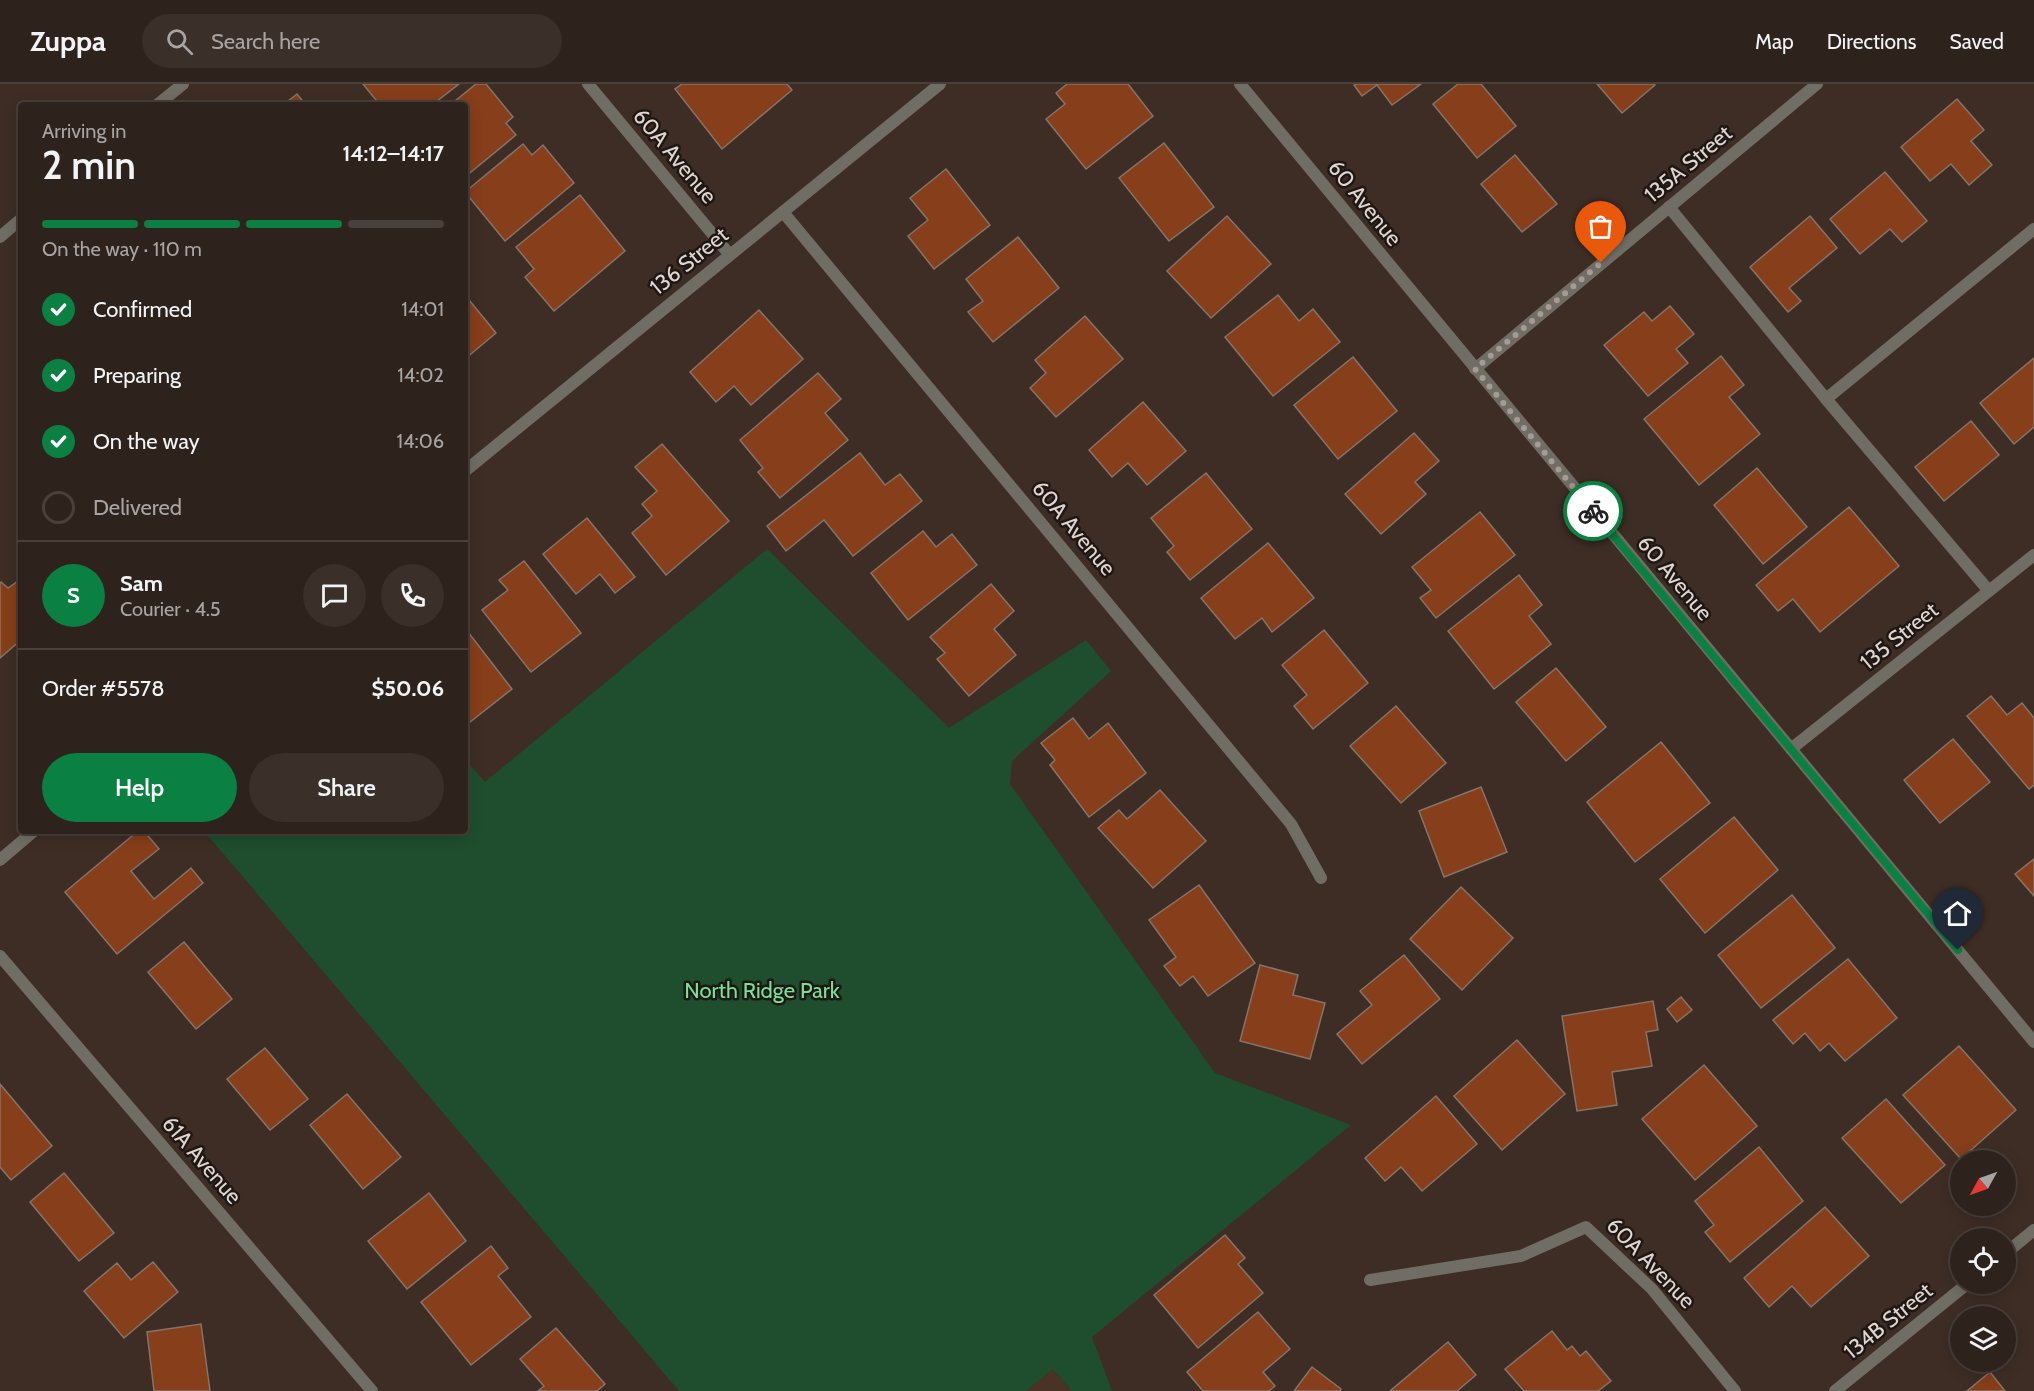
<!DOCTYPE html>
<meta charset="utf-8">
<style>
body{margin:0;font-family:Cabin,sans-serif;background:#3a2f29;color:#f1f3f6;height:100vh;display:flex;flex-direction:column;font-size:22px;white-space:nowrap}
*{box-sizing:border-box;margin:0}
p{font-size:20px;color:#a7a4a3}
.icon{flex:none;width:33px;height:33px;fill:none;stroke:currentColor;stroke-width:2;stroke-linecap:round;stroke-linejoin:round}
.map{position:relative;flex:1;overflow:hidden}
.side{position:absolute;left:18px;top:18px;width:450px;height:732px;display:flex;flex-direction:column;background:#2e221c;border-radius:6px;box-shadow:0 3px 15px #0003,0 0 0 2px #493f3b}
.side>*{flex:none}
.needle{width:39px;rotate:230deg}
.controls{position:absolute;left:1950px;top:1066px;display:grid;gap:12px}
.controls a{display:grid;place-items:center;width:66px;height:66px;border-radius:50%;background:#2e221c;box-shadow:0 3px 15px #0003,0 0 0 2px #493f3b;font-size:30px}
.pin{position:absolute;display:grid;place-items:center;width:51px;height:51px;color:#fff;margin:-62px -26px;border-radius:50% 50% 50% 0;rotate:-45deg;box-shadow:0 0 6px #0007}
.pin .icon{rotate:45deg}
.courier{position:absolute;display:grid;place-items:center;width:60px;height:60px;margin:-30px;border:4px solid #0b8043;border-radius:50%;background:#fff;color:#222;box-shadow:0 2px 8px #0007}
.headline em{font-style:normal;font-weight:600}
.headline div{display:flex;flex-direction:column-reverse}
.headline{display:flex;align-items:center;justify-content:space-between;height:102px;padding:0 24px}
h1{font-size:39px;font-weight:600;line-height:45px}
.bar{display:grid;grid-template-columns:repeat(4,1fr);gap:9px 6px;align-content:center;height:72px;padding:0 24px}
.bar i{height:8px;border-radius:4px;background:#493f3b}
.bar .active{background:#0b8043}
.bar p{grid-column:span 4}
.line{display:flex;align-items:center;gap:15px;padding:0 24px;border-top:2px solid #493f3b}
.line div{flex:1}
.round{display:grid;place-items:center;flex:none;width:63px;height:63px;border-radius:32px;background:#3a2f29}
ol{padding:0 24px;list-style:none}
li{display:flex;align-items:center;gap:18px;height:66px}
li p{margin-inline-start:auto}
li .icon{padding:6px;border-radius:50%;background:#0b8043;color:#fff;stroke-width:4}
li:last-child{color:#a7a4a3}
li i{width:33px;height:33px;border:3px solid #493f3b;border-radius:50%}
.cta{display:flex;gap:12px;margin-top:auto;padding:12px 24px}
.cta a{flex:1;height:69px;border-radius:36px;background:#0b8043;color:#fff;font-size:24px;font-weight:600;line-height:69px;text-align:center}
.cta a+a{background:#3a2f29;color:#f1f3f6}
header{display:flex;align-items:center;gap:36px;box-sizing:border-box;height:84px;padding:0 30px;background:#2e221c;border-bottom:2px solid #493f3b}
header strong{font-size:28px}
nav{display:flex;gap:33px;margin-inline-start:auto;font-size:21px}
.search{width:420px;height:54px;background:#3a2f29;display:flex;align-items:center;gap:15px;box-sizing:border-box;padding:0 21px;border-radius:33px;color:#a7a4a3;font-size:22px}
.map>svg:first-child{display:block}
.built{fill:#493327}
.green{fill:#1e4e2e}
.building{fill:#873e1a;stroke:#86736a;stroke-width:1.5}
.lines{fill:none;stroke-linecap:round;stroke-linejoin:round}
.service{stroke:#706d65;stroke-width:12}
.minor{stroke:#706d65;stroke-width:12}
.tertiary{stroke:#706d65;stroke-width:12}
.done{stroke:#a79a94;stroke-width:6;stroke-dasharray:0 10.8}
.route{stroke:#0b8043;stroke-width:8}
.labels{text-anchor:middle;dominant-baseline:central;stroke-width:5;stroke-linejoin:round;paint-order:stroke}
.street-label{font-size:22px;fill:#e0d5d0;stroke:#1f1714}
.park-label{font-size:22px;fill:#78e098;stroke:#1f1714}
</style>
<header>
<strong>Zuppa</strong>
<div class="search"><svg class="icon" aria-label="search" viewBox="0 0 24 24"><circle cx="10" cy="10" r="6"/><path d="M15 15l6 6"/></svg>Search here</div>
<nav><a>Map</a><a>Directions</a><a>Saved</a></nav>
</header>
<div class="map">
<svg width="2034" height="1307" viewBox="0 0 2034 1307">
<rect width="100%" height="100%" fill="#3d2d25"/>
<!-- built -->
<path class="built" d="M1053 1285 1072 1307H1026Z"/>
<!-- green -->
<path class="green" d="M767 465 949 644 1086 556 1111 587 1012 677 1010 700 1215 989 1351 1041 1092 1253 1112 1307H1072L1053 1285 1026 1307H679L204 747H465V675L485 698Z"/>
<!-- building -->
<g class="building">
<path d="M363 0H459L432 21H380Z"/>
<path d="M476 0H486L513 33 506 39 516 51 465 93V21H450Z"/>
<path d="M682 0H787L792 6 722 65 675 5Z"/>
<path d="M1067 0H1128L1153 32 1086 85 1046 35 1065 20 1056 9Z"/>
<path d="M1355 0H1421L1392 21 1377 1 1362 12 1354 1Z"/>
<path d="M1458 0H1481L1516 42 1477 74 1433 20Z"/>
<path d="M1597 0H1654L1655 1 1622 29Z"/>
<path d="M297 10 306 21H283Z"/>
<path d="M1957 15 1984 46 1971 57 1992 81 1969 101 1951 80 1930 97 1901 63Z"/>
<path d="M1164 59 1214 123 1169 157 1119 94Z"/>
<path d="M523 60 532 71 543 61 574 99 505 157 465 108Z"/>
<path d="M1515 71 1557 120 1522 148 1481 100Z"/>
<path d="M946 85 990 141 934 185 908 152 928 136 910 114Z"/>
<path d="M1885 88 1927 137 1902 158 1890 145 1860 170 1830 135Z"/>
<path d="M580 111 625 167 554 227 525 193 534 185 516 163Z"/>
<path d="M1227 132 1271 180 1211 234 1167 187Z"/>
<path d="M1810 132 1837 164 1789 204 1801 217 1788 228 1750 183Z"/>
<path d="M1018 153 1059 204 993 258 968 228 983 217 966 195Z"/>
<path d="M465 211 496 249 465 275Z"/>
<path d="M1278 211 1299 237 1313 225 1340 258 1273 312 1225 253Z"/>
<path d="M1670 222 1694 250 1676 265 1688 279 1648 312 1604 261 1644 228 1652 237Z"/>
<path d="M759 226 803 275 751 321 734 302 716 318 690 288Z"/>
<path d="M1085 232 1123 275 1056 333 1030 304 1046 289 1035 276Z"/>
<path d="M1721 272 1744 301 1729 313 1760 350 1699 401 1644 335Z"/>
<path d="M1353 273 1397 327 1338 375 1294 321Z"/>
<path d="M2034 274V343L2014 360 1980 319Z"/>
<path d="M818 289 841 315 825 329 848 356 780 414 758 388 763 384 740 356Z"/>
<path d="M1143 318 1186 367 1147 401 1128 379 1112 393 1089 366Z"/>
<path d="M1971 337 1999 371 1944 417 1915 383Z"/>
<path d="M1414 349 1439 377 1415 398 1426 410 1381 450 1345 410Z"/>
<path d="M662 360 729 437 666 491 632 449 652 432 642 420 657 407 635 383Z"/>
<path d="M860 369 885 401 900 390 922 417 853 472 824 436 786 467 767 442Z"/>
<path d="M1757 384 1807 443 1763 480 1714 421Z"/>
<path d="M1206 389 1252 445 1190 496 1167 468 1174 462 1151 434Z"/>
<path d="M1849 423 1899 482 1820 548 1793 515 1778 527 1756 501Z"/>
<path d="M1480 428 1515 471 1436 534 1420 514 1431 506 1412 483Z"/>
<path d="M587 434 635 493 615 509 600 490 576 510 543 470Z"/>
<path d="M923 447 936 463 952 450 977 481 908 536 871 489Z"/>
<path d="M1268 459 1314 514 1272 548 1262 534 1235 555 1201 514Z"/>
<path d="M524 477 581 549 531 588 482 526 508 506 499 496Z"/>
<path d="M1519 491 1542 521 1529 532 1551 560 1494 605 1448 547Z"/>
<path d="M21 495V556L0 574V499L1 498 8 504Z"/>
<path d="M991 500 1014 527 994 545 1016 571 969 612 937 575 945 569 930 553Z"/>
<path d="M465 544 512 605 465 642Z"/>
<path d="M1324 546 1368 599 1313 645 1294 622 1307 611 1282 581Z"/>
<path d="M1556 584 1606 643 1566 677 1516 618Z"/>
<path d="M1991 612 2007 631 2022 619 2034 634V701L2029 705 1967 632Z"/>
<path d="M1396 622 1446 679 1401 719 1350 662Z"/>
<path d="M1073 634 1089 655 1108 639 1146 689 1089 733 1050 681 1055 676 1041 659Z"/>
<path d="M1953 655 1990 698 1940 739 1904 696Z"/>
<path d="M1661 658 1710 719 1635 778 1587 718Z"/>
<path d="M1481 703 1507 768 1444 793 1419 727Z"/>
<path d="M1160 706 1206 757 1153 804 1098 744 1119 726 1127 735Z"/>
<path d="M1734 733 1778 786 1705 849 1660 795Z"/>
<path d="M138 747H144L159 765 131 787 154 815 191 784 203 799 117 870 65 808Z"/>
<path d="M2034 775V812L2015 790Z"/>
<path d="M1199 801 1255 879 1208 912 1193 892 1180 902 1164 882 1176 873 1149 836Z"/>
<path d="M1461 803 1513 854 1462 906 1410 855Z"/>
<path d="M1792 811 1835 864 1761 924 1718 871Z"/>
<path d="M184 858 232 915 196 945 148 888Z"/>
<path d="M1404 871 1440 915 1362 980 1337 950 1372 921 1360 907Z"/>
<path d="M1848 875 1897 934 1845 977 1829 959 1820 967 1805 949 1793 960 1773 936Z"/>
<path d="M1260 881 1298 891 1293 911 1325 919 1310 975 1240 957Z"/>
<path d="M1681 913 1692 926 1677 938 1667 925Z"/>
<path d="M1653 917 1658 946 1646 948 1652 982 1612 988 1617 1021 1577 1027 1562 932Z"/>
<path d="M1517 956 1565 1010 1502 1066 1454 1012Z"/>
<path d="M1959 962 2016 1026 1961 1075 1903 1011Z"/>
<path d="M265 964 308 1015 270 1046 227 995Z"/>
<path d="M1704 981 1757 1042 1695 1096 1642 1035Z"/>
<path d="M0 1000 52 1062 11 1096 0 1083Z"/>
<path d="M347 1010 401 1073 363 1105 310 1041Z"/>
<path d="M1436 1012 1477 1060 1422 1107 1401 1083 1385 1097 1365 1074Z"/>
<path d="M1886 1015 1945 1081 1901 1119 1842 1054Z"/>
<path d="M1759 1063 1803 1117 1730 1178 1705 1148 1714 1141 1695 1117Z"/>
<path d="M64 1089 114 1149 79 1177 30 1118Z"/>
<path d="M429 1109 466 1157 407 1205 368 1157Z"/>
<path d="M1825 1123 1869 1172 1811 1223 1792 1202 1769 1223 1744 1194Z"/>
<path d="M1225 1151 1245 1174 1238 1180 1263 1209 1198 1264 1154 1211Z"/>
<path d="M491 1162 508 1184 498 1192 531 1233 471 1281 421 1218Z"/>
<path d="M153 1178 178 1208 124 1254 84 1207 117 1179 131 1196Z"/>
<path d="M1258 1228 1290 1265 1263 1288 1275 1302 1269 1307H1203L1187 1288Z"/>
<path d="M201 1240 210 1307H154L147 1248Z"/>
<path d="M556 1244 605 1300 597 1307H538L544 1302 520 1275Z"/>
<path d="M1552 1247 1567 1266 1572 1262 1580 1272 1586 1267 1611 1297 1598 1307H1524L1505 1285Z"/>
<path d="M1448 1258 1476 1291 1457 1307H1390Z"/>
<path d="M1312 1283 1341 1305 1340 1307H1294Z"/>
<path d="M1990 1288 2005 1307H1967Z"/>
</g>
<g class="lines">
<!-- service -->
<g class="service">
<path d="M1669 123 1826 315 2034 145"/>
<path d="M1826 315 1989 507"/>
</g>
<!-- minor -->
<g class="minor">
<path d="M588 0 730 171"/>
<path d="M157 21 183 0"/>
<path d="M783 128 1291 740 1321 794"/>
<path d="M0 153 21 135"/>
<path d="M1475 285 1817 0"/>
<path d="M465 387 940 0"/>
<path d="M1791 665 2034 471"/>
<path d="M0 776 34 747"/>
<path d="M0 872 372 1307"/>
<path d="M2006 1169 2034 1146"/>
<path d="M1370 1196 1521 1172 1586 1143 1652 1205 1735 1307"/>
<path d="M1835 1307 1967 1200"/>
</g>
<!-- tertiary -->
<path class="tertiary" d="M1240 0 2034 958"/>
</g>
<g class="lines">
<!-- done -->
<path class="done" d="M1593 427 1475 285 1601 179"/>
<!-- route -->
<path class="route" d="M1593 427 1958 866"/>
</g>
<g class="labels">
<!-- street labels -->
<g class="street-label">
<text transform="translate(675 72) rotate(50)">60A Avenue</text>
<text transform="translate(1688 80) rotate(-40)">135A Street</text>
<text transform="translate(1365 119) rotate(51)">60 Avenue</text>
<text transform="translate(689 177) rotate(-39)">136 Street</text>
<text transform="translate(1074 444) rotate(50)">60A Avenue</text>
<text transform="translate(1675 494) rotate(50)">60 Avenue</text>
<text transform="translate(1899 552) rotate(-39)">135 Street</text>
<text transform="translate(202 1076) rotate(49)">61A Avenue</text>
<text transform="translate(1651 1179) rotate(46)">60A Avenue</text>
<text transform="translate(1888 1237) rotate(-39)">134B Street</text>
</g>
<!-- park labels -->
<g class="park-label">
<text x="762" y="906">North Ridge Park</text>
</g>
</g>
</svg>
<div class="controls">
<a><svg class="needle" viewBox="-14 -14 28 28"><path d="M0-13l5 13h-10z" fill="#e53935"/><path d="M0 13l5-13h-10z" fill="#a7a4a3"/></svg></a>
<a><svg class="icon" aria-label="locate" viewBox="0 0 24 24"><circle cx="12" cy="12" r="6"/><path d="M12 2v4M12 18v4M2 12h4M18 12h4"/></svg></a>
<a><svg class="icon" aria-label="layers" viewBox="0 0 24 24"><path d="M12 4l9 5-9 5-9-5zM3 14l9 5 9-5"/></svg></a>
</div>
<div class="pin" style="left:1601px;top:179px;background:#ea580c"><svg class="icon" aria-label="bag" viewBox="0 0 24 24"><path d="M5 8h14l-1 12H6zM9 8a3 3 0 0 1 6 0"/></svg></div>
<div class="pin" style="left:1958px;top:866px;background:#1f2937"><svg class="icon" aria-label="home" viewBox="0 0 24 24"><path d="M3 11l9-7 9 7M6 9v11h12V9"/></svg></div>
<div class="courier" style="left:1593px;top:427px"><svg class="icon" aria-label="bike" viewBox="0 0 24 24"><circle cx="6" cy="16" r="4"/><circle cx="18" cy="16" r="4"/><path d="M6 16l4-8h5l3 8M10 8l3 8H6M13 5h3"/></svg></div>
<section class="side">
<div class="headline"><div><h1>2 min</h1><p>Arriving in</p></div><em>14:12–14:17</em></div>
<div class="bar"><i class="active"></i><i class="active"></i><i class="active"></i><i></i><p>On the way · 110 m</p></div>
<ol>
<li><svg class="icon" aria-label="check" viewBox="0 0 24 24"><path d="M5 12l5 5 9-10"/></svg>Confirmed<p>14:01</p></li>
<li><svg class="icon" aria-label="check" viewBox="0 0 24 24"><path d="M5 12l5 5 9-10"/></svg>Preparing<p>14:02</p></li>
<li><svg class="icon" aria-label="check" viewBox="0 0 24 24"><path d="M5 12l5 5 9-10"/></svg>On the way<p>14:06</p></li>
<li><i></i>Delivered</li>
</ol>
<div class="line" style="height:108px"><b class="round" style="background:#0b8043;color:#fff">S</b><div><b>Sam</b><p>Courier · 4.5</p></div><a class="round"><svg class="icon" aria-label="chat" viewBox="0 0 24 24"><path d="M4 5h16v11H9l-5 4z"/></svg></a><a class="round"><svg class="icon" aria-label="phone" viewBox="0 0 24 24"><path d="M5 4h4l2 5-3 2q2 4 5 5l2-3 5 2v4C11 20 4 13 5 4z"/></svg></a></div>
<div class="line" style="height:78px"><div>Order #5578</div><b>$50.06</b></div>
<div class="cta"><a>Help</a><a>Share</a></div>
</section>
</div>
